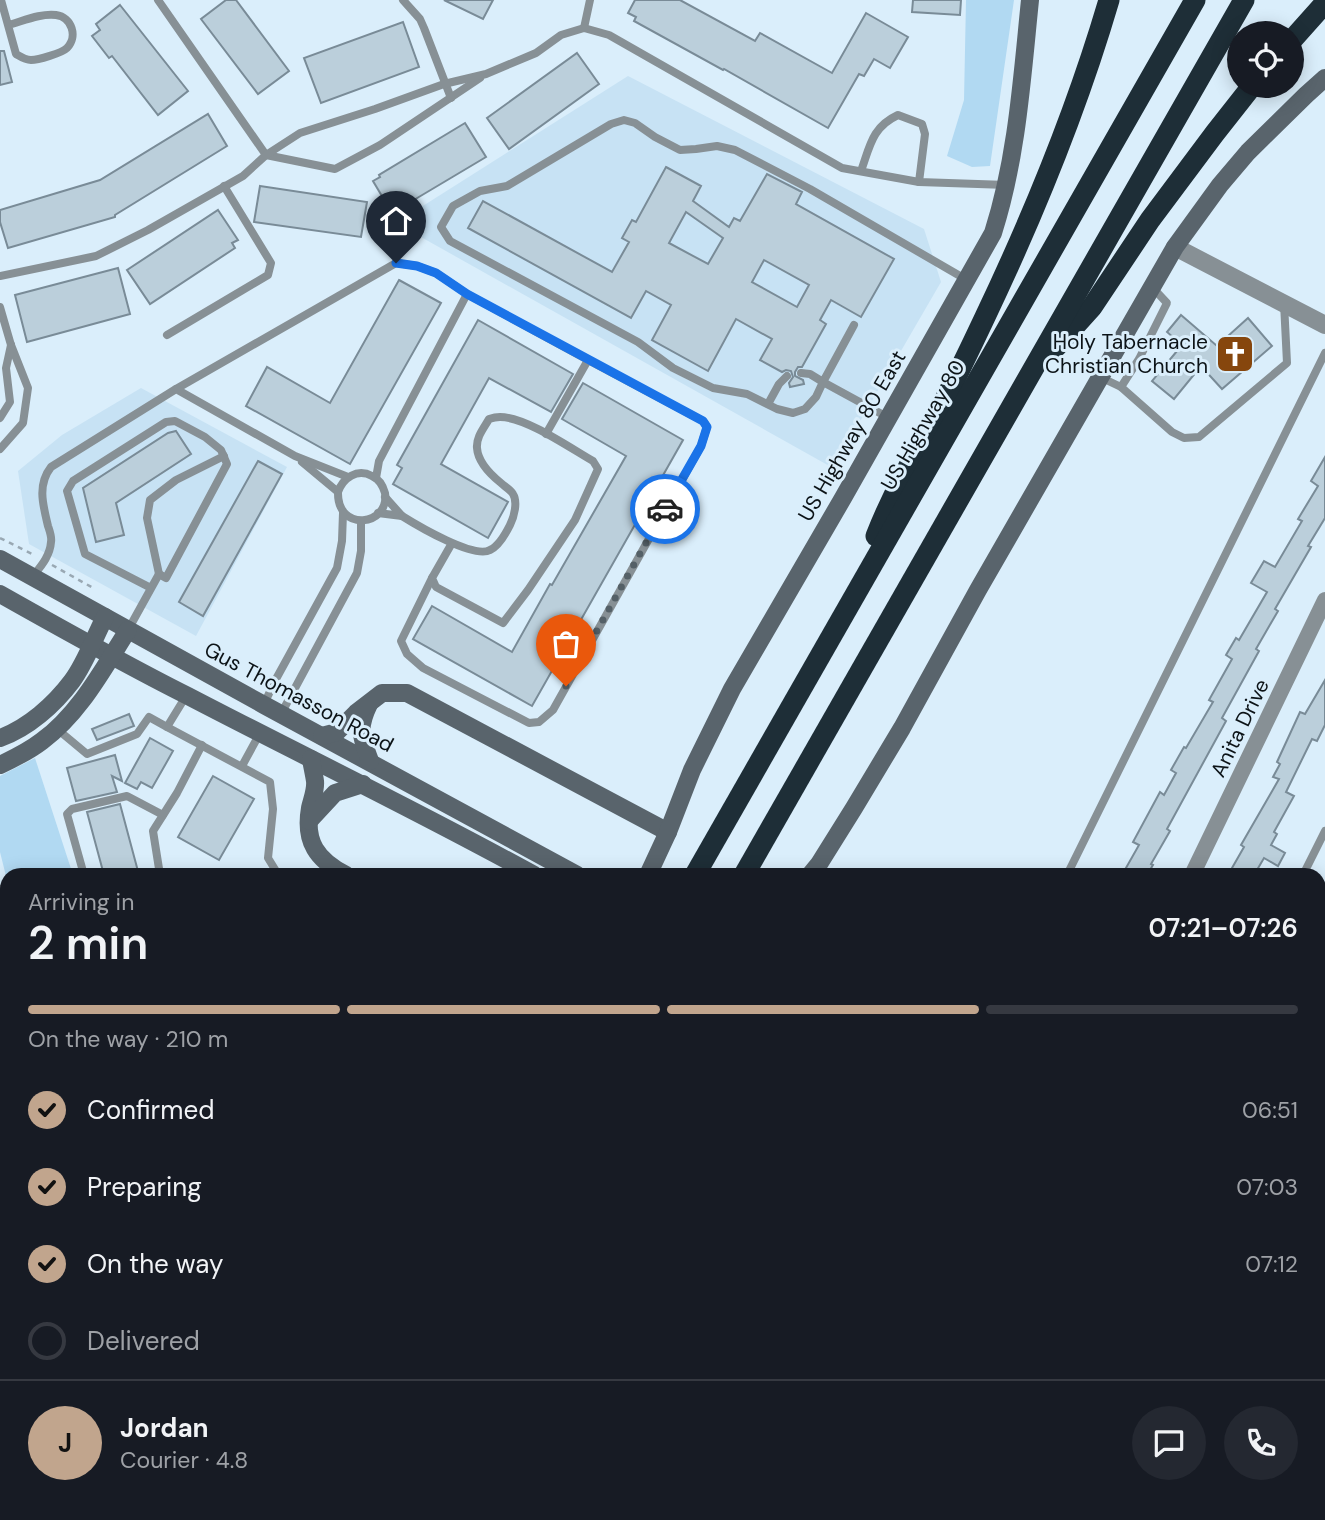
<!DOCTYPE html>
<meta charset="utf-8">
<style>
body{margin:0;font-family:"DM Sans",sans-serif;background:#242831;color:#f1f3f6;height:100vh;display:flex;flex-direction:column;font-size:26px;white-space:nowrap}
*{box-sizing:border-box;margin:0}
p{font-size:23px;color:#9ea1a6}
.icon{flex:none;width:38px;height:38px;fill:none;stroke:currentColor;stroke-width:2;stroke-linecap:round;stroke-linejoin:round}
.map{position:relative;flex:1;overflow:hidden}
.drawer{position:absolute;left:0px;top:868px;width:1326px;height:653px;display:flex;flex-direction:column;background:#171b24;border-radius:21px 21px 0 0;box-shadow:0 4px 18px #0003}
.drawer>*{flex:none}
.tools{position:absolute;left:1227px;top:21px;display:grid;gap:14px}
.tools a{display:grid;place-items:center;width:77px;height:77px;border-radius:50%;background:#171b24;box-shadow:0 4px 18px #0003;font-size:35px}
.pin{position:absolute;display:grid;place-items:center;width:60px;height:60px;color:#fff;margin:-72px -30px;border-radius:50% 50% 50% 0;rotate:-45deg;box-shadow:0 0 7px #0007}
.pin .icon{rotate:45deg}
.courier{position:absolute;display:grid;place-items:center;width:70px;height:70px;margin:-35px;border:5px solid #1a73e8;border-radius:50%;background:#fff;color:#222;box-shadow:0 2px 9px #0007}
.overview em{font-style:normal;font-weight:600}
.overview div{display:flex;flex-direction:column-reverse}
.overview{display:flex;align-items:center;justify-content:space-between;height:119px;padding:0 28px}
h1{font-size:46px;font-weight:600;line-height:52px}
.bar{display:grid;grid-template-columns:repeat(4,1fr);gap:10px 7px;align-content:center;height:84px;padding:0 28px}
.bar i{height:9px;border-radius:5px;background:#363941}
.bar .on{background:#c1a58d}
.bar p{grid-column:span 4}
.line{display:flex;align-items:center;gap:18px;padding:0 28px;border-top:2px solid #363941}
.line div{flex:1}
.round{display:grid;place-items:center;flex:none;width:74px;height:74px;border-radius:37px;background:#242831}
ol{padding:0 28px;list-style:none}
li{display:flex;align-items:center;gap:21px;height:77px}
li p{margin-inline-start:auto}
li .icon{padding:7px;border-radius:50%;background:#c1a58d;color:#111;stroke-width:4}
li:last-child{color:#9ea1a6}
li i{width:38px;height:38px;border:4px solid #363941;border-radius:50%}
.map>svg:first-child{display:block}
.built{fill:#c7e2f4}
.green{fill:#b1d9f2}
.building{fill:#bbcfdb;stroke:#798b97;stroke-width:2;fill-rule:evenodd}
.lines{fill:none;stroke-linecap:round;stroke-linejoin:round}
.path{stroke:#99a8b3;stroke-width:2.5;stroke-dasharray:5 5;stroke-linecap:butt}
.service{stroke:#879095;stroke-width:8}
.minor{stroke:#879095;stroke-width:16}
.tertiary{stroke:#879095;stroke-width:18}
.secondary{stroke:#59646c;stroke-width:18}
.motorway{stroke:#1e2e37;stroke-width:21}
.done{stroke:#546067;stroke-width:7;stroke-dasharray:0 12.6}
.route{stroke:#1a73e8;stroke-width:9}
.labels{text-anchor:middle;dominant-baseline:central;stroke-width:6;stroke-linejoin:round;paint-order:stroke}
.poi-label{font-size:21px;fill:#0c1317;stroke:#daeefb;text-anchor:end}
.street-label{font-size:21px;fill:#0c1317;stroke:#daeefb}
</style>
<div class="map">
<svg width="1325" height="1520" viewBox="0 0 1325 1520">
<rect width="100%" height="100%" fill="#daeefb"/>
<!-- built -->
<g class="built">
<path d="M628 76 924 229 941 282 833 468 396 223Z"/>
<path d="M141 388 287 467 196 636 29 544 18 471 62 435Z"/>
</g>
<!-- green -->
<g class="green">
<path d="M966 0H1014L990 166 972 167 947 156 964 100Z"/>
<path d="M35 758 73 875H7V880L0 852V776Z"/>
<path d="M7 1426V1514H224L221 1520H0V1429Z"/>
</g>
<!-- building -->
<g class="building">
<path d="M226 0H236L289 71 258 94 201 19Z"/>
<path d="M444 0H493L483 19Z"/>
<path d="M635 0H680L755 41 760 33 832 73 866 13 908 37 890 68 874 59 864 76 859 74 828 128 724 69 723 70 634 21 636 17 628 13Z"/>
<path d="M913 0H961L960 15 912 12Z"/>
<path d="M120 5 188 91 158 115 112 56 109 58 92 36 100 30 96 24Z"/>
<path d="M403 22 419 67 321 103 304 58Z"/>
<path d="M0 51H4L12 82 0 85Z"/>
<path d="M577 53 599 84 509 149 487 118Z"/>
<path d="M208 114 227 146 115 215V217L8 248 0 222V210L100 180Z"/>
<path d="M465 123 486 157 392 213 373 181 380 177 379 175Z"/>
<path d="M666 167 701 186 693 201 729 227 734 218 740 221 767 174 802 192 796 204 894 259 861 317 831 300 820 320 826 324 802 367H798L795 372V376L803 380 804 384 790 387 789 383 793 377 791 371 786 370 782 372 760 360 772 339 736 319 708 371 652 340 671 305 646 291 631 318 468 228 483 201 612 272 629 242 622 238 632 220 636 222ZM686 212 723 238 708 264 669 243ZM764 260 809 285 797 307 752 282Z"/>
<path d="M260 186 367 202 361 237 254 222Z"/>
<path d="M218 210 238 240 232 243 235 248 150 304 127 270Z"/>
<path d="M118 268 130 314 27 342 15 295Z"/>
<path d="M399 280 441 303 350 464 246 406 267 367 330 403Z"/>
<path d="M1181 315 1217 346 1248 318 1272 346 1222 389 1201 366 1174 399 1152 381 1182 345 1167 332Z"/>
<path d="M478 320 573 374 551 412 489 378 441 464 508 502 488 538 393 484 402 468 397 465Z"/>
<path d="M583 383 683 440 532 706 413 639 432 606 512 652 550 584 552 585 626 456 562 419Z"/>
<path d="M176 431 191 454 116 503 124 535 96 542 83 488 168 433Z"/>
<path d="M1325 457V518L1308 546 1311 547 1275 609 1278 611 1256 649 1259 651 1222 718 1226 721 1167 829 1170 831 1151 864 1153 865 1147 875H1122L1139 845 1133 842 1160 792 1164 795 1176 773 1171 770 1184 747 1186 748 1213 702 1209 700 1232 659 1226 655 1236 638 1239 640 1267 592 1251 583 1264 561 1275 567 1302 521 1298 519 1318 486 1311 481Z"/>
<path d="M258 461 282 474 203 616 179 602Z"/>
<path d="M1325 680V725L1317 741 1312 739 1286 792 1294 796 1274 832 1277 834 1271 845 1285 853 1278 866 1264 858 1254 875H1228L1244 847 1241 845 1279 779 1273 777 1280 764 1277 762 1300 712 1305 714Z"/>
<path d="M129 714 134 726 97 740 92 729Z"/>
<path d="M150 738 173 751 152 788 141 782 137 789 125 783Z"/>
<path d="M115 755 122 781 112 776 117 792 76 801 67 768Z"/>
<path d="M213 776 254 799 219 860 178 837Z"/>
<path d="M120 804 139 875H104L87 812Z"/>
</g>
<g class="lines">
<!-- path -->
<g class="path">
<path d="M0 538 34 555"/>
<path d="M52 565 95 589"/>
</g>
<!-- service -->
<g class="service">
<path d="M1 0 16 54C21 57 25 60 31 60 38 60 62 53 67 48 78 37 72 17 56 15 41 13 23 21 8 25"/>
<path d="M158 0 266 155 335 169 380 145 480 78"/>
<path d="M403 0 420 19 424 28 451 98"/>
<path d="M584 28 590 0"/>
<path d="M861 171C870 146 872 127 898 115L922 124 925 134 919 182"/>
<path d="M0 276 96 256 148 230 243 176 266 155 300 133 375 109 444 84 486 74 536 53 561 35 584 28 609 35 842 168 919 182 1007 185"/>
<path d="M467 294 588 360"/>
<path d="M0 307 11 345 28 388 23 423 0 449"/>
<path d="M167 335 268 275 271 263 224 186"/>
<path d="M801 373 810 374 823 382 854 325"/>
<path d="M1100 377 1121 387 1139 359 1167 303 1152 287"/>
<path d="M1121 387 1172 432 1184 438 1199 437 1287 363 1284 303"/>
<path d="M176 389 396 263 417 266 436 273 467 294 379 461 376 478"/>
<path d="M768 404 779 384 787 376"/>
<path d="M0 418 10 402 6 368 11 345"/>
<path d="M889 418 823 382 816 397 805 409 793 413 777 409 747 394 713 388 673 368 638 342 450 241 441 227 453 206 480 191 507 186 611 124 624 120 635 123 655 137 680 150 696 149 717 146 735 150 810 189 967 280"/>
<path d="M302 462 338 492C337 533 390 526 385 493 383 486 379 479 372 476 357 468 343 478 338 492"/>
<path d="M378 513 402 516 385 497"/>
<path d="M402 516C418 526 474 559 490 550 499 546 506 533 510 525 514 517 518 502 513 494 511 490 504 486 501 483 491 475 478 462 477 448 476 437 484 428 489 419 492 418 498 417 500 417 526 417 570 448 593 461L598 469 575 520 528 590 503 623 436 587 432 578 452 543"/>
<path d="M159 574 147 518 150 500 176 480 224 456"/>
<path d="M33 576C41 566 50 556 51 542 52 537 50 532 48 526 43 505 37 485 51 467L176 389 295 456 348 477"/>
<path d="M432 578 401 641 407 654 423 668 529 723 539 722 553 710 701 446 707 427 703 421 588 360 546 434"/>
<path d="M128 630 159 574 166 578 227 464 221 450 205 437 175 421 166 422 73 481 67 491 85 554 151 588"/>
<path d="M186 696 167 727 270 782 273 809 268 858 276 871 284 875"/>
<path d="M264 704 276 679 337 568 342 541 343 513"/>
<path d="M281 714 357 573 361 551V521"/>
<path d="M57 729 87 754 137 734 149 717 167 727"/>
<path d="M242 766 260 733"/>
<path d="M84 875 67 814 72 809 127 796 163 815"/>
<path d="M160 875 153 831 177 793 202 745"/>
<path d="M1067 875 1325 353"/>
<path d="M1303 875 1325 831"/>
<path d="M0 889 7 916"/>
<path d="M1320 1405 1325 1402"/>
<path d="M0 1424 7 1420"/>
<path d="M664 1514 675 1520"/>
<path d="M513 1520 517 1514"/>
<path d="M599 1520 602 1514"/>
<path d="M981 1520 984 1514"/>
<path d="M1215 1520 1218 1514"/>
</g>
<!-- minor -->
<g class="minor">
<path d="M1192 875 1325 600"/>
<path d="M1320 1140 1325 1117"/>
<path d="M1320 1278 1325 1288"/>
<path d="M876 1514 887 1520"/>
<path d="M1102 1520 1105 1514"/>
</g>
<!-- tertiary -->
<path class="tertiary" d="M1175 247 1325 325"/>
<!-- secondary -->
<g class="secondary">
<path d="M0 559 264 705 577 875"/>
<path d="M0 594C62 629 124 664 188 696 303 756 420 812 534 875"/>
<path d="M369 704C357 729 361 736 370 761"/>
<path d="M322 736 337 732 356 713 382 693H407L668 832"/>
<path d="M0 738C28 728 54 705 72 681 86 662 94 638 105 617"/>
<path d="M311 759C312 766 314 774 315 781 316 790 312 799 310 808 304 842 317 860 346 875"/>
<path d="M0 765C15 758 29 751 42 741 80 713 103 669 128 630"/>
<path d="M309 821 335 793 363 784"/>
<path d="M648 875 668 832 692 770 732 689 843 498 993 233C1017 158 1022 78 1030 0"/>
<path d="M810 875 819 864 854 808 902 728 978 590 1175 247 1220 185 1248 152 1306 95 1325 78"/>
<path d="M1320 1185H1325"/>
<path d="M1320 1218H1325"/>
<path d="M236 1520 240 1514"/>
<path d="M466 1520 469 1514"/>
</g>
<!-- motorway -->
<g class="motorway">
<path d="M1292 40 1325 3"/>
<path d="M1056 347 1092 307 1150 220 1215 133 1252 86"/>
<path d="M876 536C892 495 914 456 936 417 953 384 969 351 985 317 1034 214 1077 109 1109 0"/>
<path d="M695 875 1195 0"/>
<path d="M744 875 1244 0"/>
<path d="M326 1520 330 1514"/>
<path d="M374 1520 378 1514"/>
</g>
</g>
<g class="lines">
<!-- done -->
<path class="done" d="M566 686 665 509"/>
<!-- route -->
<path class="route" d="M396 263 417 266 436 273 467 294 703 421 707 427 701 446 665 509"/>
</g>
<!-- icons -->
<defs>
<symbol id="church-square" viewBox="-11 -11 22 22"><rect x="-9" y="-9" width="18" height="18" rx="4" fill="#86460d" stroke="#daeefb"/><path d="M-1.2-6h2.4v3.5h3.3v2.4h-3.3V6h-2.4V-.1h-3.3v-2.4h3.3Z" fill="#fff"/></symbol>
</defs>
<g fill-rule="evenodd">
<use href="#church-square" x="1213" y="332" width="44" height="44"/>
</g>
<g class="labels">
<!-- poi labels -->
<g class="poi-label">
<text x="1208" y="342">Holy Tabernacle<tspan x="1208" dy="24">Christian Church</tspan></text>
</g>
<!-- street labels -->
<g class="street-label">
<text transform="translate(923 425) rotate(-60)">US Highway 80</text>
<text transform="translate(852 436) rotate(-60)">US Highway 80 East</text>
<text transform="translate(299 697) rotate(28)">Gus Thomasson Road</text>
<text transform="translate(1240 728) rotate(-64)">Anita Drive</text>
</g>
</g>
</svg>
<div class="tools">
<a><svg class="icon" aria-label="locate" viewBox="0 0 24 24"><circle cx="12" cy="12" r="6"/><path d="M12 2v4M12 18v4M2 12h4M18 12h4"/></svg></a>
</div>
<div class="pin" style="left:566px;top:686px;background:#ea580c"><svg class="icon" aria-label="bag" viewBox="0 0 24 24"><path d="M5 8h14l-1 12H6zM9 8a3 3 0 0 1 6 0"/></svg></div>
<div class="pin" style="left:396px;top:263px;background:#1f2937"><svg class="icon" aria-label="home" viewBox="0 0 24 24"><path d="M3 11l9-7 9 7M6 9v11h12V9"/></svg></div>
<div class="courier" style="left:665px;top:509px"><svg class="icon" aria-label="car" viewBox="0 0 24 24"><path d="M5 17H2v-5l4-1 3-4h7l3 4 3 1v5h-3M9 17h6M6 11h13"/><circle cx="7" cy="17" r="2"/><circle cx="17" cy="17" r="2"/></svg></div>
<section class="drawer">
<div class="overview"><div><h1>2 min</h1><p>Arriving in</p></div><em>07:21–07:26</em></div>
<div class="bar"><i class="on"></i><i class="on"></i><i class="on"></i><i></i><p>On the way · 210 m</p></div>
<ol>
<li><svg class="icon" aria-label="check" viewBox="0 0 24 24"><path d="M5 12l5 5 9-10"/></svg>Confirmed<p>06:51</p></li>
<li><svg class="icon" aria-label="check" viewBox="0 0 24 24"><path d="M5 12l5 5 9-10"/></svg>Preparing<p>07:03</p></li>
<li><svg class="icon" aria-label="check" viewBox="0 0 24 24"><path d="M5 12l5 5 9-10"/></svg>On the way<p>07:12</p></li>
<li><i></i>Delivered</li>
</ol>
<div class="line" style="height:126px"><b class="round" style="background:#c1a58d;color:#111">J</b><div><b>Jordan</b><p>Courier · 4.8</p></div><a class="round"><svg class="icon" aria-label="chat" viewBox="0 0 24 24"><path d="M4 5h16v11H9l-5 4z"/></svg></a><a class="round"><svg class="icon" aria-label="phone" viewBox="0 0 24 24"><path d="M5 4h4l2 5-3 2q2 4 5 5l2-3 5 2v4C11 20 4 13 5 4z"/></svg></a></div>
</section>
</div>
